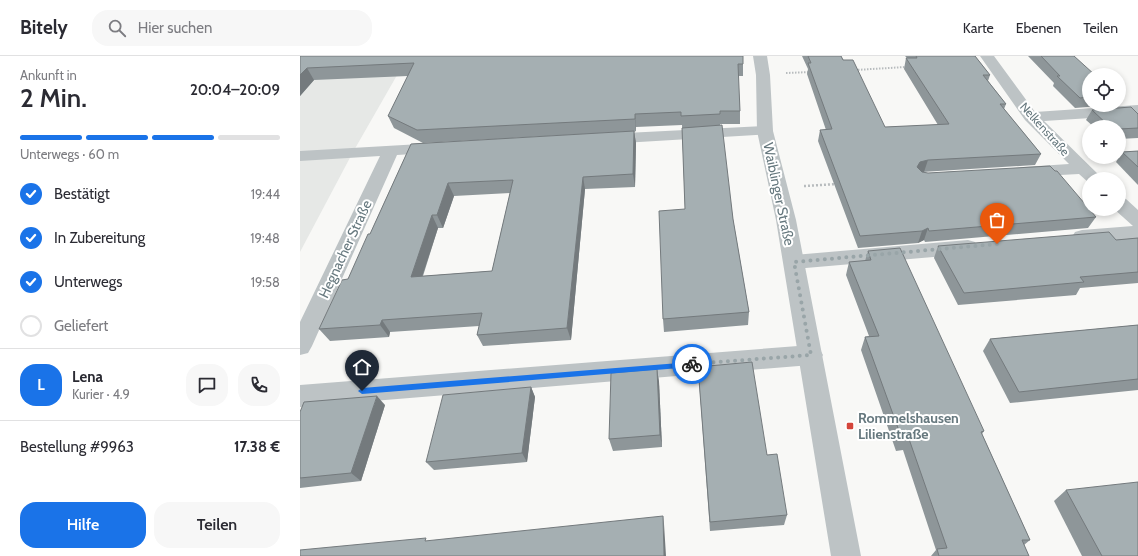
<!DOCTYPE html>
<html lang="de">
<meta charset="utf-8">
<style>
body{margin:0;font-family:Cabin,sans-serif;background:#f7f7f7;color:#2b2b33;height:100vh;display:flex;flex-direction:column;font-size:15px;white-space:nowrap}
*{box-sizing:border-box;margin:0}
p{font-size:13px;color:#7c7c81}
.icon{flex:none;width:22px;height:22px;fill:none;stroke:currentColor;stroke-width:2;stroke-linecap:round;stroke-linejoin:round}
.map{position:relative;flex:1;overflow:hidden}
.panel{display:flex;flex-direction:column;background:#fff;width:300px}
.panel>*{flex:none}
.fabs{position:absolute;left:782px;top:12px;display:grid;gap:8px}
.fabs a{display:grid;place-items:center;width:44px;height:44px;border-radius:50%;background:#fff;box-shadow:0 2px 6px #0003;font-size:20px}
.pin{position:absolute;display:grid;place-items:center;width:34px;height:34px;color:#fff;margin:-41px -17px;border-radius:50% 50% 50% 0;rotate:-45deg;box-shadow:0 0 4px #0007}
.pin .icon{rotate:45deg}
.courier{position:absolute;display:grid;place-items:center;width:40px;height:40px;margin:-20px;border:3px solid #1a73e8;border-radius:50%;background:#fff;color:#222;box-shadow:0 1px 5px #0007}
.overview em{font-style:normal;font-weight:600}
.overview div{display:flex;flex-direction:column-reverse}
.overview{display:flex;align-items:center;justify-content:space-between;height:68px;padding:0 20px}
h1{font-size:26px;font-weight:600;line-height:30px}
.bar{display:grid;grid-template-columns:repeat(4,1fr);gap:6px 4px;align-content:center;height:48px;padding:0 20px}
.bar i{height:5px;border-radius:3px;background:#e1e1e2}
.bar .selected{background:#1a73e8}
.bar p{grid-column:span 4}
.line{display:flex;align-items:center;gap:10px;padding:0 20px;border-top:1px solid #e1e1e2}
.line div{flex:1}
.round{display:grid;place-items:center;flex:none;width:42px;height:42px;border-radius:16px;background:#f7f7f7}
ol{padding:0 20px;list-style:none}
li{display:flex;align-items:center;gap:12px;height:44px}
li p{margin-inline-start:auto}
li .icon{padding:4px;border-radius:50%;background:#1a73e8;color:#fff;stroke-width:4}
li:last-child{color:#7c7c81}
li i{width:22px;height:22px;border:2px solid #e1e1e2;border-radius:50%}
.cta{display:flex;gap:8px;margin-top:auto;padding:8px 20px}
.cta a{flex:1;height:46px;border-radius:16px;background:#1a73e8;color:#fff;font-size:16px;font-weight:600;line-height:46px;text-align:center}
.cta a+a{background:#f7f7f7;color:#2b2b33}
header{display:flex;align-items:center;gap:24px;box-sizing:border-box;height:56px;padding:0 20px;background:#fff;border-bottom:1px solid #e1e1e2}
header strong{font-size:19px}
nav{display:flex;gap:22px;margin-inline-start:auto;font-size:14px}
.search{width:280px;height:36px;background:#f7f7f7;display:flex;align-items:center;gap:10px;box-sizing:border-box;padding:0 14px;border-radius:16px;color:#7c7c81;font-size:15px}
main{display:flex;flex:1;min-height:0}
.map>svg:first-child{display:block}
.built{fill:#e6e8e6}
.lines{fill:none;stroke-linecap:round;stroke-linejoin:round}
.path-far1{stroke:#b8bcbe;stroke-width:2;stroke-dasharray:1.5 1.5;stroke-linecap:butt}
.path{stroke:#b8bcbe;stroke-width:2.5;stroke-dasharray:2 2;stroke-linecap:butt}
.minor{fill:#bdc3c5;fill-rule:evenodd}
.tertiary{fill:#bdc3c5;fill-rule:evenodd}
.wall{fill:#8e9699;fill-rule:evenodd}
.shaded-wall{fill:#747a7d}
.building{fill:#a5afb2;stroke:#747a7d;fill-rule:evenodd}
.route{fill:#1a73e8}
.done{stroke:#99a5a8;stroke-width:4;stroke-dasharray:0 7.2}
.poi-dot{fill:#d4453b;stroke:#fff;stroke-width:1.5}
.labels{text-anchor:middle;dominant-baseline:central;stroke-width:4;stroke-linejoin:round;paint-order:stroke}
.far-street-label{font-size:12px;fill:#66787e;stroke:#fff}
.street-label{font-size:14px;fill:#66787e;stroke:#fff}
.poi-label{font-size:14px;font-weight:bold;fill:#66787e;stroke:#fff;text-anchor:start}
</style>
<header>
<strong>Bitely</strong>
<div class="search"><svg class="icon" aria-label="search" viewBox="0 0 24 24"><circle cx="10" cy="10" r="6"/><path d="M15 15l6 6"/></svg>Hier suchen</div>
<nav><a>Karte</a><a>Ebenen</a><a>Teilen</a></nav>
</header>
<main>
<section class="panel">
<div class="overview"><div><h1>2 Min.</h1><p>Ankunft in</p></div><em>20:04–20:09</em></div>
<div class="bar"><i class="selected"></i><i class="selected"></i><i class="selected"></i><i></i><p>Unterwegs · 60 m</p></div>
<ol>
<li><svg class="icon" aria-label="check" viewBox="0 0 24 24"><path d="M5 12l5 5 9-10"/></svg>Bestätigt<p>19:44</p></li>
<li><svg class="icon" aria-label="check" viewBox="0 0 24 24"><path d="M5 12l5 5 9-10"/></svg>In Zubereitung<p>19:48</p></li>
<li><svg class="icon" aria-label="check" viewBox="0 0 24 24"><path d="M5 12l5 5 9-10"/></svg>Unterwegs<p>19:58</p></li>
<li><i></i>Geliefert</li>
</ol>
<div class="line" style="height:72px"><b class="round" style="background:#1a73e8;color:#fff">L</b><div><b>Lena</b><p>Kurier · 4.9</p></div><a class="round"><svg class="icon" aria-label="chat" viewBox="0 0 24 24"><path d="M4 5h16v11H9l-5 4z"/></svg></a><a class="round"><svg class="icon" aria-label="phone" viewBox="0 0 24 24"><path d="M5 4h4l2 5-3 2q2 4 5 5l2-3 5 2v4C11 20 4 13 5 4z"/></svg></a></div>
<div class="line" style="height:52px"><div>Bestellung #9963</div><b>17.38 €</b></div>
<div class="cta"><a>Hilfe</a><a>Teilen</a></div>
</section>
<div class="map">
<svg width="838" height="500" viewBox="0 0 838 500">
<rect width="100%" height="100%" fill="#f8f8f6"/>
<!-- built -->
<path class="built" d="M0 0H108L53 96 0 196Z"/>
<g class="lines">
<!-- path-far1 -->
<g class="path-far1">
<path d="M555 14 606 11"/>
<path d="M486 17 511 16"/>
</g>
<!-- path -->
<path class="path" d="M504 130 537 128"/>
<!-- minor -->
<g class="minor">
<path d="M680 0H694L735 56 838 49V59L744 65 803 123H789V127L779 118 723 121 717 120 714 116 717 112 723 111 769 108 725 64Z"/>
<path d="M465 70 471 72 473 75 471 78 306 88 300 86 298 83 300 80 306 78Z"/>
<path d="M138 87 144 88 146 92 144 96 97 99 12 290 8 297 0 299V266L80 100 0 105V95Z"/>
<path d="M819 141 826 143 838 154V183L782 188 775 186 772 181 775 176 782 174 833 170 814 153H819Z"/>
<path d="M668 184 675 186 678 191 675 196 668 198 494 213 487 211 484 206 487 201 494 199Z"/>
<path d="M511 289 519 292 523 299 519 306 511 309 0 351V329Z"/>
</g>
<!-- tertiary -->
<path class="tertiary" d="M453 0H467L470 19 473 75 496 164 561 500H531L476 164 457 75 456 19Z"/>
</g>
<!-- wall -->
<g class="wall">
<path d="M0 0H443V20H438L440 55V68H420V70L433 163 449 256 448 269 364 276 363 263 385 153 382 69 336 71V75L334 76 336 87 335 131 285 133 271 284 183 290 177 279 179 270 90 276 89 281 30 285 19 273 48 223 70 178 111 88 268 79 123 87 94 72 88 60 108 20 14 24 0 40ZM210 137 192 215 123 220 138 172H143L154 140Z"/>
<path d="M502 0H541L585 71 638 69 604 13 606 2H607L605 0H675L690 19 688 25 706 48 704 53 741 98 735 109 622 116 796 161 788 172 625 186 624 184 618 187 558 192 518 85 520 74H526L507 18 508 13Z"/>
<path d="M728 0H774L789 19V49H812L775 52 753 30 754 27Z"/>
<path d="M792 54 838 58V82L819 83V71H794L786 64Z"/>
<path d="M838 95V129L816 106 822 96Z"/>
<path d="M838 182V227L780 232 776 239 658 249 634 202 638 190 816 184Z"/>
<path d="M568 195 684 375 682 378 730 484 724 489 729 500H631L636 494 603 394 596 395 561 294 565 281 569 280 546 219 549 206 565 205Z"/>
<path d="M838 269V334L710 347 683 295 690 283Z"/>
<path d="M398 311 467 399 487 459 484 469 410 475Z"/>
<path d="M357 313 359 326 362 391 313 395 309 383Z"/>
<path d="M231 331 235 341 227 406 134 414 126 406Z"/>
<path d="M85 349 61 425 0 432V356Z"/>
<path d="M766 434 838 500H782L754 445Z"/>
</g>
<!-- shaded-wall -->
<g class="shaded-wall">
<path d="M7 12 14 24 0 40V19Z"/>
<path d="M335 58 336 71V75L335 63Z"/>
<path d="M334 75 336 87 335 131 333 118Z"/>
<path d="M628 104 624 116 617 117V111L620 106Z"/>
<path d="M283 121 285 133 271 284 267 272Z"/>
<path d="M148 127 154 140 143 172 137 159Z"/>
<path d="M132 159 138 172 118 233 111 221Z"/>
<path d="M628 172 624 184 618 187 622 175Z"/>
<path d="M82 264 90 276 89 281 80 269Z"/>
<path d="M357 313 359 326 362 391 360 379Z"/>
<path d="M231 331 235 341 227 406 222 397Z"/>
<path d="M77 340 85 349 61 425 51 417Z"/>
<path d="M363 460 364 468 366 500H364Z"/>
</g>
<!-- building -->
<g class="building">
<path d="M0 0H443V8H438L440 55H420V58L381 60V56L335 58V63L117 74 88 60 114 7 7 12 0 19Z"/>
<path d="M508 0H541L543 4H553L585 71 649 68 606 2H617L616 0H675L690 19H683L706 48H700L741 98 628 104 620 106 617 111 622 116 628 117 750 110 755 115H757L796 161 629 175 628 172 622 175 560 180 520 74 532 73 508 7H511Z"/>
<path d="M741 0H774L795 19H789V41L780 42 757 20H760Z"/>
<path d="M831 51 838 58V72L819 73V71H810L792 54Z"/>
<path d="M422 69 433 163 449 256 363 263 359 155 385 153 382 72Z"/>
<path d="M334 75 333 118 283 121 267 272 177 279 182 257 82 264 80 269 19 273 42 224 48 223 68 178H70L111 88ZM213 124 192 215 111 221 132 159H137L148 127Z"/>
<path d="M838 95V111L822 96Z"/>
<path d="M809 176 816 184 838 182V216L780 221 784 226 664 237 638 190Z"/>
<path d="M600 192 684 375 681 376 730 484H722L729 500H639L637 493 647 492 609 383H602L565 281 579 280 549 206 571 204 568 195Z"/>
<path d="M838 269V323L719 336 690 283Z"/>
<path d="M452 306 467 399 477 398 487 459 410 466 398 311Z"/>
<path d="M357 313 360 379 309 383 311 317Z"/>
<path d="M231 331 222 397 126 406 143 339Z"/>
<path d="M77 340 51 417 0 422V356L4 346Z"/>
<path d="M838 426V500H802L766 434Z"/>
<path d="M363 460 364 500H0V494L126 482 125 485Z"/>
</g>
<!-- route -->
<path class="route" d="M392 306 396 308 392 311 62 338 58 335 62 332Z"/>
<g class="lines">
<!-- done -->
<path class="done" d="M392 308 511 299 494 206 697 188"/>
</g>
<!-- markers -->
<rect class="poi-dot" x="546" y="366" width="8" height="8" rx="2"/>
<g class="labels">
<!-- far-street labels -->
<g class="far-street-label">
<text transform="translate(745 73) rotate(48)">Nelkenstraße</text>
</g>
<!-- street labels -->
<g class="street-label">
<text transform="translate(479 138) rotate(78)">Waiblinger Straße</text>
<text transform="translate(45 193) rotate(-65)">Hegnacher Straße</text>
</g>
<!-- poi labels -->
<g class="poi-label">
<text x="558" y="362">Rommelshausen<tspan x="558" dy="16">Lilienstraße</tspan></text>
</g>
</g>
</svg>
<div class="fabs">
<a><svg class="icon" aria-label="locate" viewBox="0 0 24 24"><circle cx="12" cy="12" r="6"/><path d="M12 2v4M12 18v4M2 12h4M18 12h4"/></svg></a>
<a>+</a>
<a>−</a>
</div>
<div class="pin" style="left:697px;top:188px;background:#ea580c"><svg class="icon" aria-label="bag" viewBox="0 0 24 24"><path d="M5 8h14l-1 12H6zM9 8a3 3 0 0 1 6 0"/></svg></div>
<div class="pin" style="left:62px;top:335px;background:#1f2937"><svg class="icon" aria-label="home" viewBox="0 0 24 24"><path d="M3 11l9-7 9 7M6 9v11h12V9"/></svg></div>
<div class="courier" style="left:392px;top:308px"><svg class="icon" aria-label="bike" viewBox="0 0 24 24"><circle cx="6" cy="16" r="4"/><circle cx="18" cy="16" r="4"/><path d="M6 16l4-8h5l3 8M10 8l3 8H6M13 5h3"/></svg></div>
</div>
</main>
